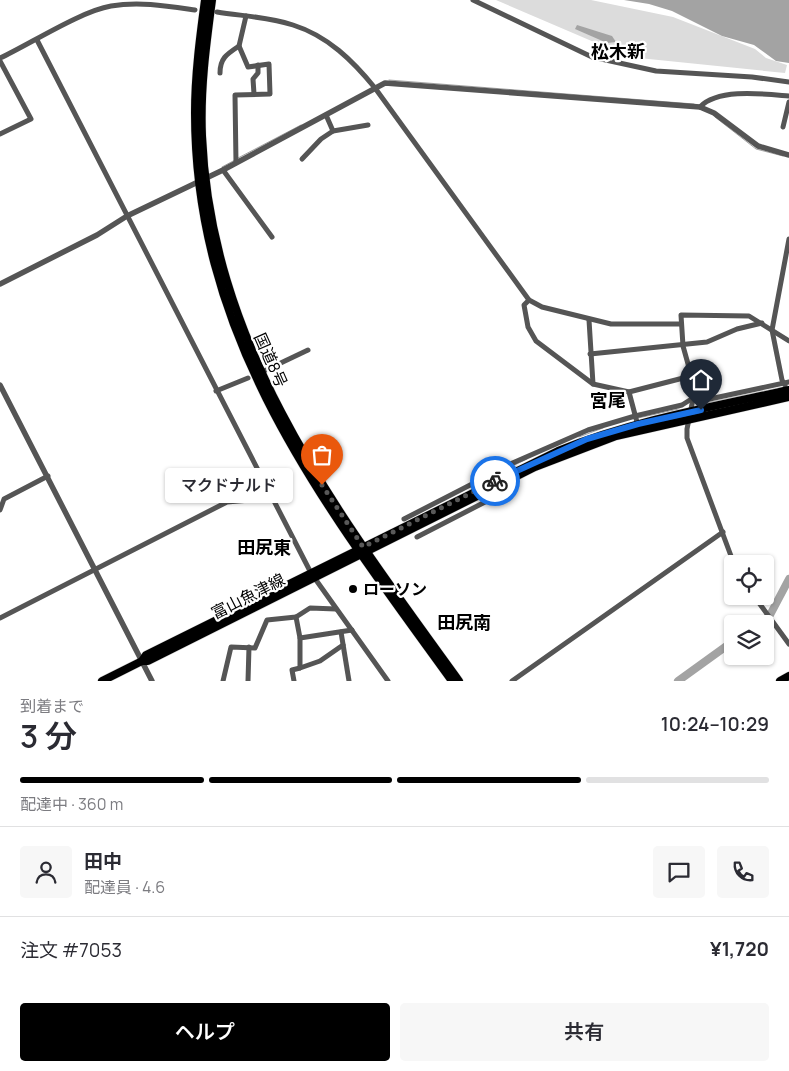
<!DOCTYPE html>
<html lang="ja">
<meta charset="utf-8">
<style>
body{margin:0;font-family:Manrope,"Noto Sans JP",sans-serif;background:#f7f7f7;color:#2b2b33;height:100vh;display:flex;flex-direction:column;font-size:19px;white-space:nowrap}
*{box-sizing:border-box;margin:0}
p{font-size:16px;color:#7c7c81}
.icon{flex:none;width:28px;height:28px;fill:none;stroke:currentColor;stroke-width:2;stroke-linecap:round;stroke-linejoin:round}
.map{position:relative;height:681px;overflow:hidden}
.sheet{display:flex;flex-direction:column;background:#fff;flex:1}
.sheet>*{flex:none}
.controls{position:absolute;left:724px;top:555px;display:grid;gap:10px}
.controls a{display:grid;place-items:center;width:50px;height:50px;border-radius:5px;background:#fff;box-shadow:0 1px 4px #0004;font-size:25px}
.pin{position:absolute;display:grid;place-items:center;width:42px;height:42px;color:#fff;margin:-51px -21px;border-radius:50% 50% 50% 0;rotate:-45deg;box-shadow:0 0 5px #0007}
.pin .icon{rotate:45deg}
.courier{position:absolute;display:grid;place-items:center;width:50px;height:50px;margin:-25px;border:4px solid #1a73e8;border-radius:50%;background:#fff;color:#222;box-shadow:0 1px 6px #0007}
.bubble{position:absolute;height:35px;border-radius:5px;background:#fff;box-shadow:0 1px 4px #0004;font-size:16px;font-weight:600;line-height:35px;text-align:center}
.summary em{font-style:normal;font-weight:600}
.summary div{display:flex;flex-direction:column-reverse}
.summary{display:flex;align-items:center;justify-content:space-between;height:85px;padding:0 20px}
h1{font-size:32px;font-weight:600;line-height:38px}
.bar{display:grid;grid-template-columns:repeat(4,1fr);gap:8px 5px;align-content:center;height:60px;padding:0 20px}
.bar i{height:6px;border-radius:4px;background:#e1e1e2}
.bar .active{background:#000}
.bar p{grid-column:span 4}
.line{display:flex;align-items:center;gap:12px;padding:0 20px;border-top:1px solid #e1e1e2}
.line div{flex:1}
.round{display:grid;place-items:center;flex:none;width:52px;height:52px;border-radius:5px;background:#f7f7f7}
.cta{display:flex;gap:10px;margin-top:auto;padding:10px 20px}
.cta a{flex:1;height:58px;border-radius:5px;background:#000;color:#fff;font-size:20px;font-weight:600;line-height:58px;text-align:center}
.cta a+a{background:#f7f7f7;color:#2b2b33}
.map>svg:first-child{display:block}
.green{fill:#dcdcdc}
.water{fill:#a3a3a3}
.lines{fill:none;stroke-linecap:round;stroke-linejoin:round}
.stream{stroke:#a3a3a3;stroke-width:1}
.river{stroke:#a3a3a3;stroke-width:8}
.primary-casing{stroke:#dbdbdb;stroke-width:9}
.trunk-casing{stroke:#dbdbdb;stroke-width:9}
.minor{stroke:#555;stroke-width:5}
.tertiary{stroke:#555;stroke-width:5.5}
.primary{stroke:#000;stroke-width:8}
.trunk{stroke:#000;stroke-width:8}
.done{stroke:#595959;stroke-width:5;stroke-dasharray:0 9}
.route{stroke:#1a73e8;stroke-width:6}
.poi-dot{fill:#000;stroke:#fff;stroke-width:2}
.labels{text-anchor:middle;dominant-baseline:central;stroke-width:4.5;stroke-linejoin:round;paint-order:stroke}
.street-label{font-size:16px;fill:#000;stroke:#fff}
.poi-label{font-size:16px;font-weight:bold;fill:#000;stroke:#fff;text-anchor:start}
.neighbourhood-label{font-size:18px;font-weight:bold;fill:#000;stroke:#fff}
</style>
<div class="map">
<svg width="789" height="681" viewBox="0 0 789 681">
<rect width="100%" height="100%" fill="#fff"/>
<!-- green -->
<path class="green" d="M496 0H591L673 17 755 49 766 58 787 65 785 73 629 57Z"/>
<!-- water -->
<g class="water">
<path d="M624 0H789V63L776 61 754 45 722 36 672 11 649 4Z"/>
<path d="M577 25 612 36 616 42 607 43 575 29Z"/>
</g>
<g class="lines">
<!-- stream -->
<g class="stream">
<path d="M389 80 694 104"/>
<path d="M715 117 756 149 783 156"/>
<path d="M238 158 301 125"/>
<path d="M222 167 235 160"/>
<path d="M702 404 784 387"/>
<path d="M638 418 679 409"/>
<path d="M579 437 603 428"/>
<path d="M494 475 527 459"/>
</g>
<!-- river -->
<g class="river">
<path d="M759 624 770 615 789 579"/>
<path d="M678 681 732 642"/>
</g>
<defs>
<g id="primary">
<path d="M142 661 146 655 558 451C632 421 711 407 789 390"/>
<path d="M102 681 142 661H148L535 467 616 436 789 397"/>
<path d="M780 681 789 676"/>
</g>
<g id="trunk">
<path d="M205 0C200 37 195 75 195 113 195 342 325 505 452 681"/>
<path d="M212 0C206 45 200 90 202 136 211 350 339 515 459 681"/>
</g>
</defs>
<!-- primary casing -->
<use href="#primary" class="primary-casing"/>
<!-- trunk casing -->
<use href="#trunk" class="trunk-casing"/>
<!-- minor -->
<g class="minor">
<path d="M473 0 592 57 656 71 752 77 789 82"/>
<path d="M217 12C242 16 269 17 293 25 328 36 353 61 375 88L529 300 542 307 611 324H681"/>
<path d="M37 40 311 573 388 681"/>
<path d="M0 58C30 44 81 11 111 6 139 1 168 6 195 10"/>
<path d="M0 61 31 119 0 134"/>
<path d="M220 73C220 58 227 54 239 46"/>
<path d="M254 94 253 79 258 73V65"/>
<path d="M700 107C718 88 764 94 789 96"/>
<path d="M783 127 789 102"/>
<path d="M333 131 368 125"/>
<path d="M302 159 321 139 333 131 326 115"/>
<path d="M236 163 235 95 270 94 269 64 248 67 239 46 246 16"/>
<path d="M223 170 272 237"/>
<path d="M529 300 524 305 528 327 536 341 593 384 629 392 638 426"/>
<path d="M589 320 593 384"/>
<path d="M590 354 707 342 737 329 762 323"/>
<path d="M266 370 308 350"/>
<path d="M785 385 782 380 772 330 789 239"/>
<path d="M216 391 248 378"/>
<path d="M629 392 691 376"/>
<path d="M0 510 4 499 48 476"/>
<path d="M404 519 476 482C483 473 488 469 499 469L588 430 635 416 682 405 693 398 705 400 789 382"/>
<path d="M417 537 487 501 498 498 487 472"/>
<path d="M734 564 687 438V429L695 389 683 346 681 315 749 316 789 341"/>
<path d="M754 596 789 644"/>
<path d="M296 617 300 638"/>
<path d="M0 618 227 502 272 498"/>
<path d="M341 632 349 681"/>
<path d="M300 668 320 661 343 645"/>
<path d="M223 681 231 647 255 648 267 620 296 617 310 608 336 609"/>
<path d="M248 681 249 647"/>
<path d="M294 681 292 670 300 668V638L352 630"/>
<path d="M512 681 723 532"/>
</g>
<!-- tertiary -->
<g class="tertiary">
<path d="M0 284 97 235 127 216 223 170 385 83 700 107 714 113 758 146 789 155"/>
<path d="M0 385 152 681"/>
</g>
<!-- primary -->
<use href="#primary" class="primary"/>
<!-- trunk -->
<use href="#trunk" class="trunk"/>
</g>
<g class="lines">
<!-- done -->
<path class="done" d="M322 485 363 547 495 481"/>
<!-- route -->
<path class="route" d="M495 481 587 439 638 424 701 410"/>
</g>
<!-- markers -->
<circle class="poi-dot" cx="353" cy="589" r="5"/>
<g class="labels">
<!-- street labels -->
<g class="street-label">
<text transform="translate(271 360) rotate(66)">国道8号</text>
<text transform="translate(248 596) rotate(-27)">富山魚津線</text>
</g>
<!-- poi labels -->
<g class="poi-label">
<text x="363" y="589">ローソン</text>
</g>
<!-- neighbourhood labels -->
<g class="neighbourhood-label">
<text x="618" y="51">松木新</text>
<text x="608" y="400">宮尾</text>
<text x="264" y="547">田尻東</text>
<text x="464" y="622">田尻南</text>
</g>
</g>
</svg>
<div class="controls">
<a><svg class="icon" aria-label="locate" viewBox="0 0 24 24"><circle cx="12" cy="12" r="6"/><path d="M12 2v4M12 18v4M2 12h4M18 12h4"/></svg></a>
<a><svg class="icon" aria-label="layers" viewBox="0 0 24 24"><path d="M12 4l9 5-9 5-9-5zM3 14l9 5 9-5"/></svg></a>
</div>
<div class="pin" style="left:322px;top:485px;background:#ea580c"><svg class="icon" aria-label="bag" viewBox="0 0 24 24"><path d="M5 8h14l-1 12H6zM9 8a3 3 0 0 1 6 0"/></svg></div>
<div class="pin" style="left:701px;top:410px;background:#1f2937"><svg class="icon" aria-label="home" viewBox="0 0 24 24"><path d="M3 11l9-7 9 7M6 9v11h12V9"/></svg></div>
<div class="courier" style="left:495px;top:481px"><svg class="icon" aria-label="bike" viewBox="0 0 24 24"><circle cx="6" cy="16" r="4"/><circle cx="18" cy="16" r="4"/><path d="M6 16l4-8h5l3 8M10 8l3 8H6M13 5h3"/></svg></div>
<div class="bubble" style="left:165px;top:468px;width:128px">マクドナルド</div>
</div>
<section class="sheet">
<div class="summary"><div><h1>3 分</h1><p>到着まで</p></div><em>10:24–10:29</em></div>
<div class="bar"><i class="active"></i><i class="active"></i><i class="active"></i><i></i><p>配達中 · 360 m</p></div>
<div class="line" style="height:90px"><a class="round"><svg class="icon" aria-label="person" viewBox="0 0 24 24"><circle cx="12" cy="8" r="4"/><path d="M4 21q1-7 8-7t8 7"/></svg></a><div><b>田中</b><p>配達員 · 4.6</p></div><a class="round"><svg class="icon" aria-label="chat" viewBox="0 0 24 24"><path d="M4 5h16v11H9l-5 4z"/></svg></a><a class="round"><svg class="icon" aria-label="phone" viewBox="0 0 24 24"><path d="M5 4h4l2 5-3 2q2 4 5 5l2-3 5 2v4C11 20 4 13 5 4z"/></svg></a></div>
<div class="line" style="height:65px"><div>注文 #7053</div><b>¥1,720</b></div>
<div class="cta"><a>ヘルプ</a><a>共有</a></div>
</section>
